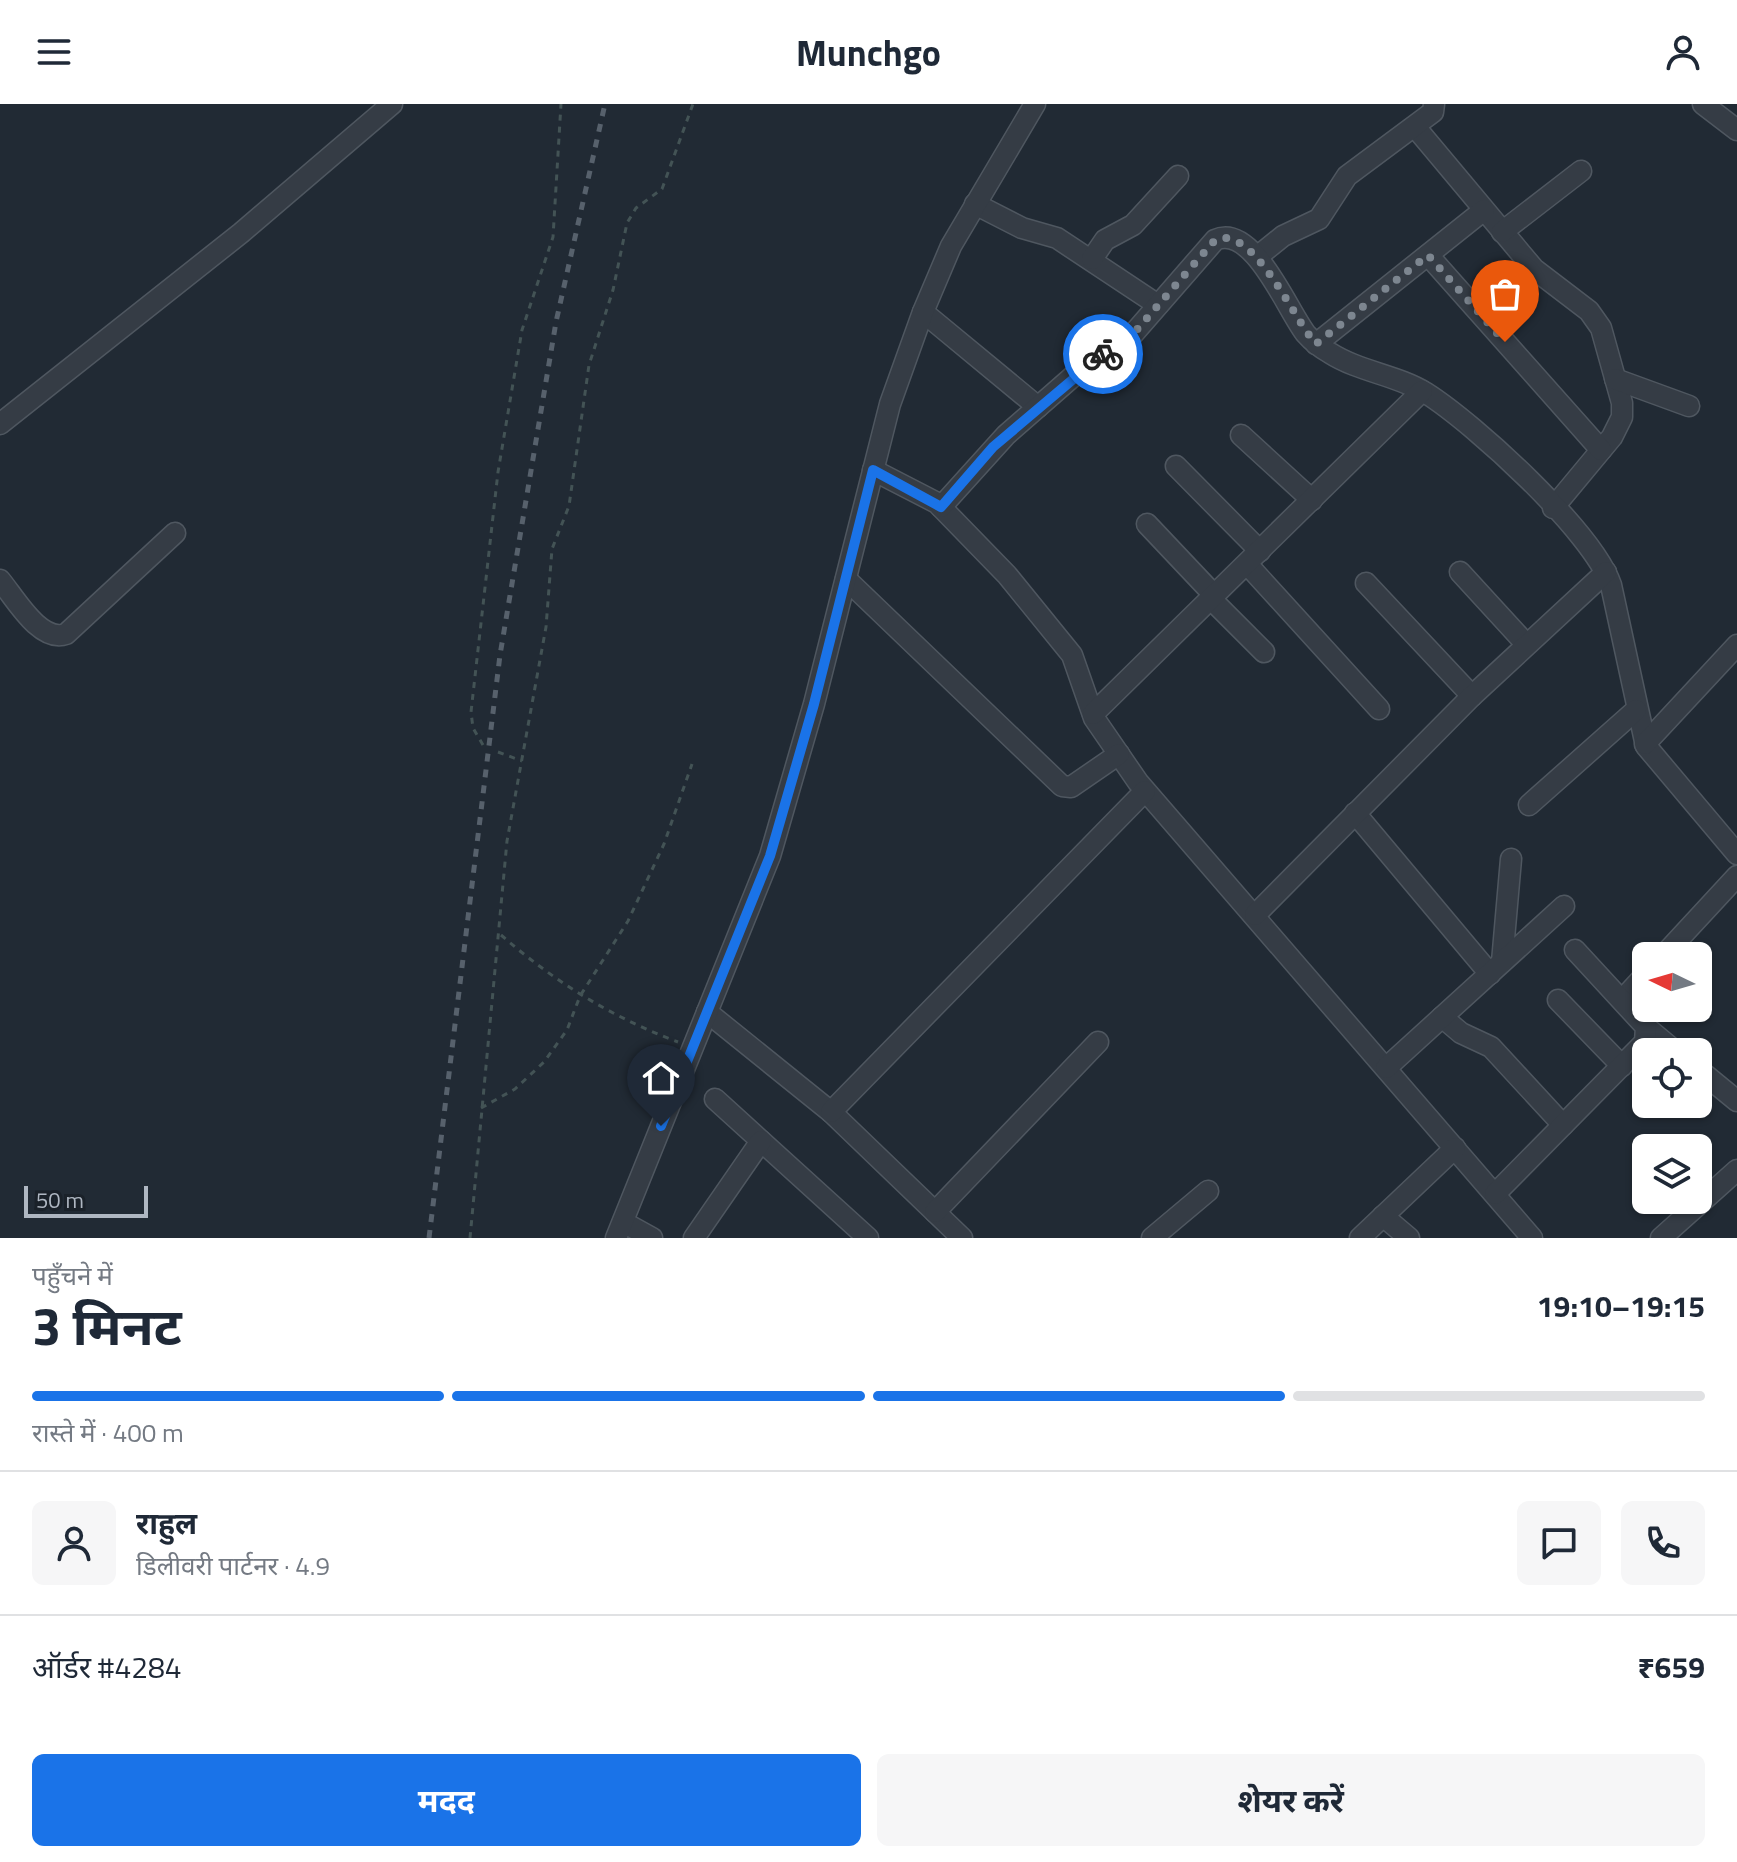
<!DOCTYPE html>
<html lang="hi">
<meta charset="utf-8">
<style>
body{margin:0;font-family:"Titillium Web","Noto Sans Devanagari",sans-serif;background:#f6f6f7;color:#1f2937;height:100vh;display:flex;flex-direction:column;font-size:30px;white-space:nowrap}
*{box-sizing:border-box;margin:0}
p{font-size:26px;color:#747a83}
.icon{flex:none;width:44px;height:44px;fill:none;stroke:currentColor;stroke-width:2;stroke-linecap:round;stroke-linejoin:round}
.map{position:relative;height:1134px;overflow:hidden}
.panel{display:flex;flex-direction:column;background:#fff;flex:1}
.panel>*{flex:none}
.needle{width:52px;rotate:275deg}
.controls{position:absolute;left:1632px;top:838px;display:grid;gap:16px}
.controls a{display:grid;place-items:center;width:80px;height:80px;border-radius:12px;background:#fff;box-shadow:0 2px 6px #0004;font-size:40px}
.scale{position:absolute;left:24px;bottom:20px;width:124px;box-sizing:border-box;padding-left:8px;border:4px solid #afb7c2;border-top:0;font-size:22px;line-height:28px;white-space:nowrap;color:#afb7c2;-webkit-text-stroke:6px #1a2129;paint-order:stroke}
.pin{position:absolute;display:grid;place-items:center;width:68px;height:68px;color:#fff;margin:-82px -34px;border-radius:50% 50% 50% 0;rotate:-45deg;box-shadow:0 0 8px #0007}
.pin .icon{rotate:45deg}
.courier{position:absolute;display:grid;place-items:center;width:80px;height:80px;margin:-40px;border:6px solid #1a73e8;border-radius:50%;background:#fff;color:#222;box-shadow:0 2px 10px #0007}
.summary em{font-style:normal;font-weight:700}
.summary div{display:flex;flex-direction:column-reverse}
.summary{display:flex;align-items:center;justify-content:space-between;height:136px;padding:0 32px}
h1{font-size:52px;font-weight:700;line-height:60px}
.bar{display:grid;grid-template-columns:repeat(4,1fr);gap:12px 8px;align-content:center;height:96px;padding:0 32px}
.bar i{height:10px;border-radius:6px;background:#e0e1e3}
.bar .selected{background:#1a73e8}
.bar p{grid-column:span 4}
.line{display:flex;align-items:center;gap:20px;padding:0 32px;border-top:2px solid #e0e1e3}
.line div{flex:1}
.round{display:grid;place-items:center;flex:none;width:84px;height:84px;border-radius:12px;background:#f6f6f7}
.cta{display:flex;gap:16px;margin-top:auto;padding:16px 32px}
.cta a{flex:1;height:92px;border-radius:12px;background:#1a73e8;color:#fff;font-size:32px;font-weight:700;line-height:92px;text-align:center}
.cta a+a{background:#f6f6f7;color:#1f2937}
header{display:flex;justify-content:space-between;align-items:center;height:104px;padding:0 32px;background:#fff;font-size:36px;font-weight:700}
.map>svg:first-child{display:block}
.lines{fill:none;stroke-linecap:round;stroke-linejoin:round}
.street-casing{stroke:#4f5760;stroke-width:23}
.path{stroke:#435355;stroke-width:3;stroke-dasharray:6 6;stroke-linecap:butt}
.street{stroke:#353c45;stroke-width:20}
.rail{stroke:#57616c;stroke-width:5;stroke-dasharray:8 8;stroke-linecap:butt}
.done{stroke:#7d8690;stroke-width:8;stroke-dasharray:0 14.4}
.route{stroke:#1a73e8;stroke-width:10}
</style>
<header><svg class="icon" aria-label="menu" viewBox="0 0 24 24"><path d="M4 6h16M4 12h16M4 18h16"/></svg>Munchgo<svg class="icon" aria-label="person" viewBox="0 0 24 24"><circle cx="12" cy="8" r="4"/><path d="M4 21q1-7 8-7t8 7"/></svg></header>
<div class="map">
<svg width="1737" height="1134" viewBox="0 0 1737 1134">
<rect width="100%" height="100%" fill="#212a34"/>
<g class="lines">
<defs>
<g id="street">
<path d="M1703 0 1737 26"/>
<path d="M1416 24 1534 165 1589 207 1601 224 1622 299V313L1612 333 1553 404"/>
<path d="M975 100 1022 124 1057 134 1158 201"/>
<path d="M1502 128 1581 67"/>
<path d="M1428 151 1601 346"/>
<path d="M1257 153 1283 132 1319 115 1347 72 1433 8 1434 0"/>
<path d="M1092 155 1105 136 1133 121 1178 72"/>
<path d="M923 208 1038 303"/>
<path d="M1316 240 1484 106"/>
<path d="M1615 275 1689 302"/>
<path d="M0 320 241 129 392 0"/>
<path d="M1241 331 1312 396"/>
<path d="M1176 362 1260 447"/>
<path d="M873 366 937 399 1007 471 1072 551 1094 614 1138 678 1532 1134"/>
<path d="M941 403 1006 331 1094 254 1127 237 1215 136C1253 118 1288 208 1306 230 1313 238 1321 244 1330 249 1360 268 1397 271 1426 289 1475 320 1593 428 1611 481L1646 642 1737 750"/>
<path d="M1147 420 1215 492"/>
<path d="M1247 460 1379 605"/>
<path d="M1460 468 1526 540"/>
<path d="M846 475 1062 682 1071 683 1119 650"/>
<path d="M0 476C15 494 40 539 66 530L175 429"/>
<path d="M1366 479 1472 592"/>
<path d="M1211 495 1264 548"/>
<path d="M1093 610 1422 287"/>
<path d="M1645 640 1737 541"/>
<path d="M1529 701 1636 606"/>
<path d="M1355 709 1490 870"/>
<path d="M1255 811 1472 592 1606 468"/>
<path d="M1663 852 1737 772"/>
<path d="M1502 858 1511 755"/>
<path d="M1623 895 1646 870"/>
<path d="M1558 896 1622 962"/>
<path d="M707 908 831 1008 962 1134"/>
<path d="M1442 913 1461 929 1491 943 1563 1021"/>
<path d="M1646 923 1676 948"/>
<path d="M1386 964 1564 802"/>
<path d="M1698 965 1737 997"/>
<path d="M715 995 868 1134"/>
<path d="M831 1008 1145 687"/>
<path d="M1495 1090 1645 938 1646 923 1575 846"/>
<path d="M935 1108 1098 938"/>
<path d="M1383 1112 1409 1134"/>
<path d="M623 1118 652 1134"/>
<path d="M616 1134 770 752 814 600 890 300 923 208 951 142 1035 0"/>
<path d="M694 1134 761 1037"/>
<path d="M1152 1134 1208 1087"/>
<path d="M1360 1134 1455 1044"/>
<path d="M1661 1134 1737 1066"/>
</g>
</defs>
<!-- street casing -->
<use href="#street" class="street-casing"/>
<!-- path -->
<g class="path">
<path d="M483 641 473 624 471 608 498 368 522 226 553 133 561 0"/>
<path d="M498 648 522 657"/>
<path d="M501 831C555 878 611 913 678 938"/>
<path d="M481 1004 515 985 544 958 567 926 580 892 628 817 664 740 692 660"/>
<path d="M470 1134 507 737 546 523 552 445 569 402 589 261 613 186 627 119 636 104 662 85 693 0"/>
</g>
<!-- street -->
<use href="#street" class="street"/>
<!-- rail -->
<path class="rail" d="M429 1134 500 551 556 218 605 0"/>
</g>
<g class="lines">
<!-- done -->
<path class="done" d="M1103 250 1127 237 1215 136C1253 119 1294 216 1316 240L1428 151 1505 238"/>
<!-- route -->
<path class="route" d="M661 1022 770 752 814 600 873 366 941 403 993 343 1103 250"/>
</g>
</svg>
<div class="controls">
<a><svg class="needle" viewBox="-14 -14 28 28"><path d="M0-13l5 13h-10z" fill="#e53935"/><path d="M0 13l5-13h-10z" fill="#747a83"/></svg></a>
<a><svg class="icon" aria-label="locate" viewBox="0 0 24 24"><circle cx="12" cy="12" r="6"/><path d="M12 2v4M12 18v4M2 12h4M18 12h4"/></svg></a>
<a><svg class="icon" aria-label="layers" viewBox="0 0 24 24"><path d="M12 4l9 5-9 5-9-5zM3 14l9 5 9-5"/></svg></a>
</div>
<div class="scale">50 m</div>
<div class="pin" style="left:1505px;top:238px;background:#ea580c"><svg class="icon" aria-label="bag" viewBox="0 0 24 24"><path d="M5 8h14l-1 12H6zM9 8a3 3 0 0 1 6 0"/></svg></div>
<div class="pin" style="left:661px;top:1022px;background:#1f2937"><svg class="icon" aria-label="home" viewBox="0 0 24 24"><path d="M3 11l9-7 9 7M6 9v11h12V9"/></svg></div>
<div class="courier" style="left:1103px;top:250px"><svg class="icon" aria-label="bike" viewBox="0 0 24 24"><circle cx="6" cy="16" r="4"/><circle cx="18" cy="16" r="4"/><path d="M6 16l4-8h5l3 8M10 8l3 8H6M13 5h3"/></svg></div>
</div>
<section class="panel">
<div class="summary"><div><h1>3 मिनट</h1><p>पहुँचने में</p></div><em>19:10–19:15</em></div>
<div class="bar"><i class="selected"></i><i class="selected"></i><i class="selected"></i><i></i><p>रास्ते में · 400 m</p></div>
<div class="line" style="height:144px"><a class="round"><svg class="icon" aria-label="person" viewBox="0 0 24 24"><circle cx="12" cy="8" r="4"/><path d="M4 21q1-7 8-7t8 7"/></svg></a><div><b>राहुल</b><p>डिलीवरी पार्टनर · 4.9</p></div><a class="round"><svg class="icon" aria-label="chat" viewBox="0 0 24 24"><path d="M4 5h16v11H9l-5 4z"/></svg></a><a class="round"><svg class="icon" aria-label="phone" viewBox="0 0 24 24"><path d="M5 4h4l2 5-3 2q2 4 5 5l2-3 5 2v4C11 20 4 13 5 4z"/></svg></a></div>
<div class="line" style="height:104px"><div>ऑर्डर #4284</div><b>₹659</b></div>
<div class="cta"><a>मदद</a><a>शेयर करें</a></div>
</section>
